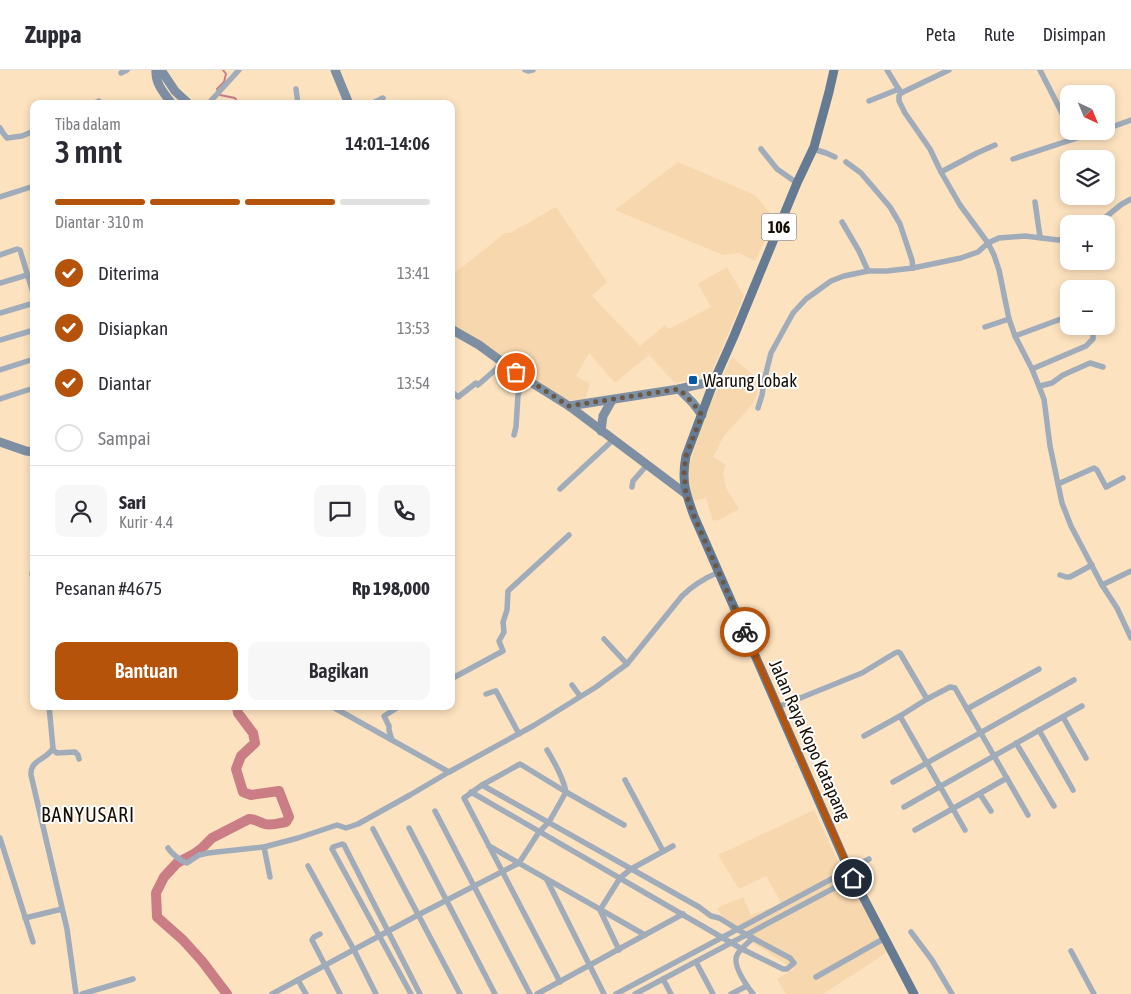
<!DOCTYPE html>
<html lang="id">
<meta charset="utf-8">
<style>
body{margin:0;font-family:"Asap Condensed",sans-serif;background:#f7f7f7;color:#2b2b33;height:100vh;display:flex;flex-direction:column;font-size:19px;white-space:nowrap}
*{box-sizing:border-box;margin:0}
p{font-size:16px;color:#7c7c81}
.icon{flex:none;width:28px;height:28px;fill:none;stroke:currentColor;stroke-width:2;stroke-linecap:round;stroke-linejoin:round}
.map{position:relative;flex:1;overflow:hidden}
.side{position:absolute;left:30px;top:30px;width:425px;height:610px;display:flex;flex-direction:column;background:#fff;border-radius:10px;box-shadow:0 2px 8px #0003}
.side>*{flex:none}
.needle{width:32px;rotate:136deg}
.tools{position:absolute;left:1060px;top:15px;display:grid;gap:10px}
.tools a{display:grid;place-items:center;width:55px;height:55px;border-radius:10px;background:#fff;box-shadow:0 2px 8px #0003;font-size:25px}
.pin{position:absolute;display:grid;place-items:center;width:42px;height:42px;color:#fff;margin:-21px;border:2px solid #fff;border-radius:50%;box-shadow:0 1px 5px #0007}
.courier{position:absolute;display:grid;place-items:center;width:50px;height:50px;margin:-25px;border:4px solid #b45309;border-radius:50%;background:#fff;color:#222;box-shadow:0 1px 6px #0007}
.headline em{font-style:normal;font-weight:600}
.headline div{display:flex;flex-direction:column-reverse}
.headline{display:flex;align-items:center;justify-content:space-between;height:85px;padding:0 25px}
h1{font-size:32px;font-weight:600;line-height:38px}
.bar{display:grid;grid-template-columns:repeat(4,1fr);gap:8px 5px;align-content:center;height:60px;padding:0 25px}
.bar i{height:6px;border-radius:4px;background:#e1e1e2}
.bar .on{background:#b45309}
.bar p{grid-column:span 4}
.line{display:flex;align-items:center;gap:12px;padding:0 25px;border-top:1px solid #e1e1e2}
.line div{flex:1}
.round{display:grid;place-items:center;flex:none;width:52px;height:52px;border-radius:10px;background:#f7f7f7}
ol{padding:0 25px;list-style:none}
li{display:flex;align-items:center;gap:15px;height:55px}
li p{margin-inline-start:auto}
li .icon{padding:5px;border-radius:50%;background:#b45309;color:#fff;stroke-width:4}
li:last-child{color:#7c7c81}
li i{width:28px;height:28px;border:2px solid #e1e1e2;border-radius:50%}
.cta{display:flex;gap:10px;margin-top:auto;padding:10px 25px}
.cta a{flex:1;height:58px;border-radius:10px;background:#b45309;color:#fff;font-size:20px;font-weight:600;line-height:58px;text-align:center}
.cta a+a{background:#f7f7f7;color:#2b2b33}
header{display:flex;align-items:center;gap:30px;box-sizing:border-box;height:70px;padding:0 25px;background:#fff;border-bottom:1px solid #e1e1e2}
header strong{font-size:24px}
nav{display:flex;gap:28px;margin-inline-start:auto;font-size:18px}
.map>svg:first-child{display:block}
.built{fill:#f7d7ae}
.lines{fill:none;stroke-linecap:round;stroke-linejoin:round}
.stream{stroke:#ca7d84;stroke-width:2}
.river{stroke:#ca7d84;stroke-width:10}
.street{stroke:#a0acba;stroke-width:5.5}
.secondary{stroke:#7e8fa4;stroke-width:9}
.primary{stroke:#657a93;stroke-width:9}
.done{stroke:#685845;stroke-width:5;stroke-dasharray:0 9}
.route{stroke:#b45309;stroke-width:6}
.poi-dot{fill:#0858a6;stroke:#fff;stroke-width:2}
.labels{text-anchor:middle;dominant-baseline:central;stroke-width:4;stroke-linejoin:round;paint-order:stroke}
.shield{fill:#fff;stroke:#5d564f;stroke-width:1}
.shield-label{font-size:16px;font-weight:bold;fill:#170e03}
.poi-label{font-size:18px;fill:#170e03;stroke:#fff;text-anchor:start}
.street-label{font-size:18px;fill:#170e03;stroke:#fff}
.quarter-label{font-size:20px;letter-spacing:1px;fill:#170e03;stroke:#fff}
</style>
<header>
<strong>Zuppa</strong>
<nav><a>Peta</a><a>Rute</a><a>Disimpan</a></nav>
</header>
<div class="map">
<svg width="1131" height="924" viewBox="0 0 1131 924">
<rect width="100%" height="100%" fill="#fde2bf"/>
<!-- built -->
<g class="built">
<path d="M678 92 755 125 775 149 755 191 739 183 723 185 615 140Z"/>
<path d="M556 137 607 212 592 226 640 276 665 255 669 259 711 237 698 214 727 197 744 226 710 306 675 313 649 285 615 313 589 283 576 306 590 314 585 330H563L451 257V206L505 163H510Z"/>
<path d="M732 287 760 311 756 328 749 338 724 366 713 387 726 395 723 403 726 418 739 439 717 451 712 449 706 428 692 431 688 400 704 348Z"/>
<path d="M814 740 840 796 889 881 823 924H786L777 909 794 899 730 859 717 838 743 827 751 845 782 834 766 806 739 819 718 785Z"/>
</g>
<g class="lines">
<!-- stream -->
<path class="stream" d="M223 0 226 4 224 12 217 19 220 25 235 28 239 34"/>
<!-- river -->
<path class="river" d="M227 924 202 891 183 870 157 847 156 823 164 807 177 793 194 784 202 778 212 768 249 749C256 749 258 752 265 754 272 756 279 753 286 752L289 747 279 721 251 725 243 722 236 699 241 686 255 673 253 663 238 643 237 636"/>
<!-- street -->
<g class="street">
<path d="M525 0 528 1 533 0"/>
<path d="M887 0 901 23 949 0"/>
<path d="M1040 0 1069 57"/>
<path d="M121 3 127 0"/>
<path d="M296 19 298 34"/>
<path d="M901 23 899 26V31L905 43 930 79 941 102 960 135 988 173 994 185 999 200 1009 249 1015 266 1032 299 1044 329 1050 376 1062 433 1071 456 1102 515 1117 538 1131 568"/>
<path d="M869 31 899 19"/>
<path d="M92 34 99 31"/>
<path d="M208 34 239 0"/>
<path d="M371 34 383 28"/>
<path d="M0 58 3 63 7 68 22 66 34 61"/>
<path d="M1106 59 1131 50"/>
<path d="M761 79 777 99 797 113"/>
<path d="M813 79 826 83 835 87"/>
<path d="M1013 89 1098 61"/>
<path d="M846 92 861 103 890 137 900 154 912 190 913 198"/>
<path d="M941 102 977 83 995 75"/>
<path d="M0 127 34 116"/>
<path d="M1035 132 1040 167"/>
<path d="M842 152 859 181 868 201"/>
<path d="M1097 154 1122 134 1131 129"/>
<path d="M0 185 17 179 20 180 34 226"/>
<path d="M0 213 27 205"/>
<path d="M0 243 34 233"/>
<path d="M985 257 1009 249"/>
<path d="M1015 266 1069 246"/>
<path d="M0 270 34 260"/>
<path d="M1032 299 1086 276 1093 269V264L1088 256"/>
<path d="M0 300 34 289"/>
<path d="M1040 316 1052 313 1063 305 1090 293 1103 297"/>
<path d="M451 321 458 327 476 313 478 315 504 292"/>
<path d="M0 329 34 318"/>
<path d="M758 338 762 325 765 307 771 283 793 243 806 229 831 211 844 206 868 201H887L913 198 961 188 978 182 988 173 999 168 1025 166 1058 170 1069 168"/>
<path d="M514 365 516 357 518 325 524 308"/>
<path d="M1058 414 1094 398 1097 400 1106 417 1123 408"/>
<path d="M632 417 633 411 647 395"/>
<path d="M560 419 614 369"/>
<path d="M34 494 32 504 34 513"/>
<path d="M1060 505 1066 507H1070L1092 495"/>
<path d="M1102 515 1131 501"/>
<path d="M604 569 627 594"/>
<path d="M451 609 503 581 499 571 504 562 503 552 507 540 508 521 569 465"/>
<path d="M572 615 580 626"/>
<path d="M486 624 495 621H496L519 664"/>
<path d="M927 629 950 617 955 618 1028 745"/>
<path d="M49 636 53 678C47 690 30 689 31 705L67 859 76 924"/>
<path d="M331 636 449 702"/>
<path d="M778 637 862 603 895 583 898 582 900 583 927 629 900 646 965 760"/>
<path d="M967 639 1039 599"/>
<path d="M1063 647 1086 688"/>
<path d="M1039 660 1073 720"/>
<path d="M864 666 900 646"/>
<path d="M392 670 389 660V656L384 646 400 636"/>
<path d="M1016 673 1054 736"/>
<path d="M53 680 57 683 75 682 78 685 79 689"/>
<path d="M625 710 663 781"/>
<path d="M893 712 1074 610"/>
<path d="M471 722 742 879 783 899H787L794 893 790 888 747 865 719 848 711 846 699 837 482 715"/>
<path d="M980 724 991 741"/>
<path d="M904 737 1082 636"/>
<path d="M435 741 530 924"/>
<path d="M409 758 495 924"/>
<path d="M373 759 460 924"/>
<path d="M915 760 1007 708"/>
<path d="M0 768 33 872"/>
<path d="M489 776 645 865"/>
<path d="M264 777 270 807"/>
<path d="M168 778C171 783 182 792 187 793L199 785 208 783 264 777 298 768 337 755 346 758 358 754 410 725 449 702 533 656 596 617 627 594 682 526C693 515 705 508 719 502"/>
<path d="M308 796 354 880 376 924"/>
<path d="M547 810 604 924"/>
<path d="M25 848 62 839"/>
<path d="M911 862 932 890 952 924"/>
<path d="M320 864 314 867 312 870 340 924"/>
<path d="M753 868C748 873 740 879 737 885 732 895 747 916 753 924"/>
<path d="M619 880 600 840 620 808 631 799 673 776"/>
<path d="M1071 881 1094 924"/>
<path d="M696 892 713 924"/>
<path d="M816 907 885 868"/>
<path d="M663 909 671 924"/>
<path d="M298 910 306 924"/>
<path d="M560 912 464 728 482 715 520 694 566 722 624 755"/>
<path d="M82 924 133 909"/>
<path d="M272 924 418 845 519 793 539 762 549 752 566 722C563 707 555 693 547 680"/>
<path d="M411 924 332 779 333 777 342 774 344 775 420 924"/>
<path d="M537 924 683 844"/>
<path d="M616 924 869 789"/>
<path d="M635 924 853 808"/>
<path d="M731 924 747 916"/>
</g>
<!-- secondary -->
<g class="secondary">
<path d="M156 0C155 14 164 23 172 34"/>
<path d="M161 0 175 21 189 34"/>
<path d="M335 0 349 34"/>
<path d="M451 259 479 275 524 308 569 336 686 424"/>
<path d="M679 319 693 333 702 345"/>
<path d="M569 336 679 319 714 311"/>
<path d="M601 361 603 346 612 330"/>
<path d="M0 372 26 381 34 382"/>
</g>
<!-- primary -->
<path class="primary" d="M834 0 829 22 814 77 797 113 734 266 714 311 686 386C681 411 686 424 694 446L849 800 914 924"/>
</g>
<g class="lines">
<!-- done -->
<path class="done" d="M516 302 569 336 679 319 693 333 702 345 686 386 684 401 686 424 694 446 745 562"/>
<!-- route -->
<path class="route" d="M745 562 853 808"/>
</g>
<!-- markers -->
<rect class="poi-dot" x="688" y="305" width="10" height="10" rx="2.5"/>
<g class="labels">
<!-- shield labels -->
<rect class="shield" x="761.5" y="143.5" width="35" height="27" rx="4"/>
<g class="shield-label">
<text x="779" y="157">106</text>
</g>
<!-- poi labels -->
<g class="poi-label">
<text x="703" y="310">Warung Lobak</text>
</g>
<!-- street labels -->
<g class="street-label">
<text transform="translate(810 670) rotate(66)">Jalan Raya Kopo Katapang</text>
</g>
<!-- quarter labels -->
<g class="quarter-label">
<text x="88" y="744">BANYUSARI</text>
</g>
</g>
</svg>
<div class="tools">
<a><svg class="needle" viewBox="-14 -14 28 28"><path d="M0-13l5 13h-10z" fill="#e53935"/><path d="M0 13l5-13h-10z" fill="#7c7c81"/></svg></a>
<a><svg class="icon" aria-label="layers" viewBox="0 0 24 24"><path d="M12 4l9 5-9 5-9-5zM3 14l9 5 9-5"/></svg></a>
<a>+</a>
<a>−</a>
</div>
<div class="pin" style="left:516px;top:302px;background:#ea580c"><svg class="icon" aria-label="bag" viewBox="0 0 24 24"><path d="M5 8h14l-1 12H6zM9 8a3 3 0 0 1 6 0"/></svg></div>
<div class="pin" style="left:853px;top:808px;background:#1f2937"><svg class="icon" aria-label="home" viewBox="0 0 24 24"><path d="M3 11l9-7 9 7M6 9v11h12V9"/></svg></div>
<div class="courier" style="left:745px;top:562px"><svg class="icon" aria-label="bike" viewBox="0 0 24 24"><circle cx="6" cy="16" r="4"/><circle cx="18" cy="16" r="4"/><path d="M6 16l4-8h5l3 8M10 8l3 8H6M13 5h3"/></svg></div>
<section class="side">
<div class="headline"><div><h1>3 mnt</h1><p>Tiba dalam</p></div><em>14:01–14:06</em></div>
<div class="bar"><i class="on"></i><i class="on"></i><i class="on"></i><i></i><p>Diantar · 310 m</p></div>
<ol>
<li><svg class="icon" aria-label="check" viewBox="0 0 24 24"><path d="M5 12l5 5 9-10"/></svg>Diterima<p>13:41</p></li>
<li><svg class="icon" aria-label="check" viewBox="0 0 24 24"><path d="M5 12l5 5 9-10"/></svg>Disiapkan<p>13:53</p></li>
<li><svg class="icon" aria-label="check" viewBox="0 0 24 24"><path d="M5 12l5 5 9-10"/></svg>Diantar<p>13:54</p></li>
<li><i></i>Sampai</li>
</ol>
<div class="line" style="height:90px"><a class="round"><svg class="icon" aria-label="person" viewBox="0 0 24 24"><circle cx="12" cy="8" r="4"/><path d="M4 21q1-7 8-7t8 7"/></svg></a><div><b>Sari</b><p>Kurir · 4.4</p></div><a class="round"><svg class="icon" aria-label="chat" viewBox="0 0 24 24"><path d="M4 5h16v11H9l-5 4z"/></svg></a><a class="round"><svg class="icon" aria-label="phone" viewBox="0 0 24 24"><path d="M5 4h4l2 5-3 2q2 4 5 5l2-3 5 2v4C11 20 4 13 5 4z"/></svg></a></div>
<div class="line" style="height:65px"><div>Pesanan #4675</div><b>Rp 198,000</b></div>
<div class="cta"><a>Bantuan</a><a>Bagikan</a></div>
</section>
</div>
